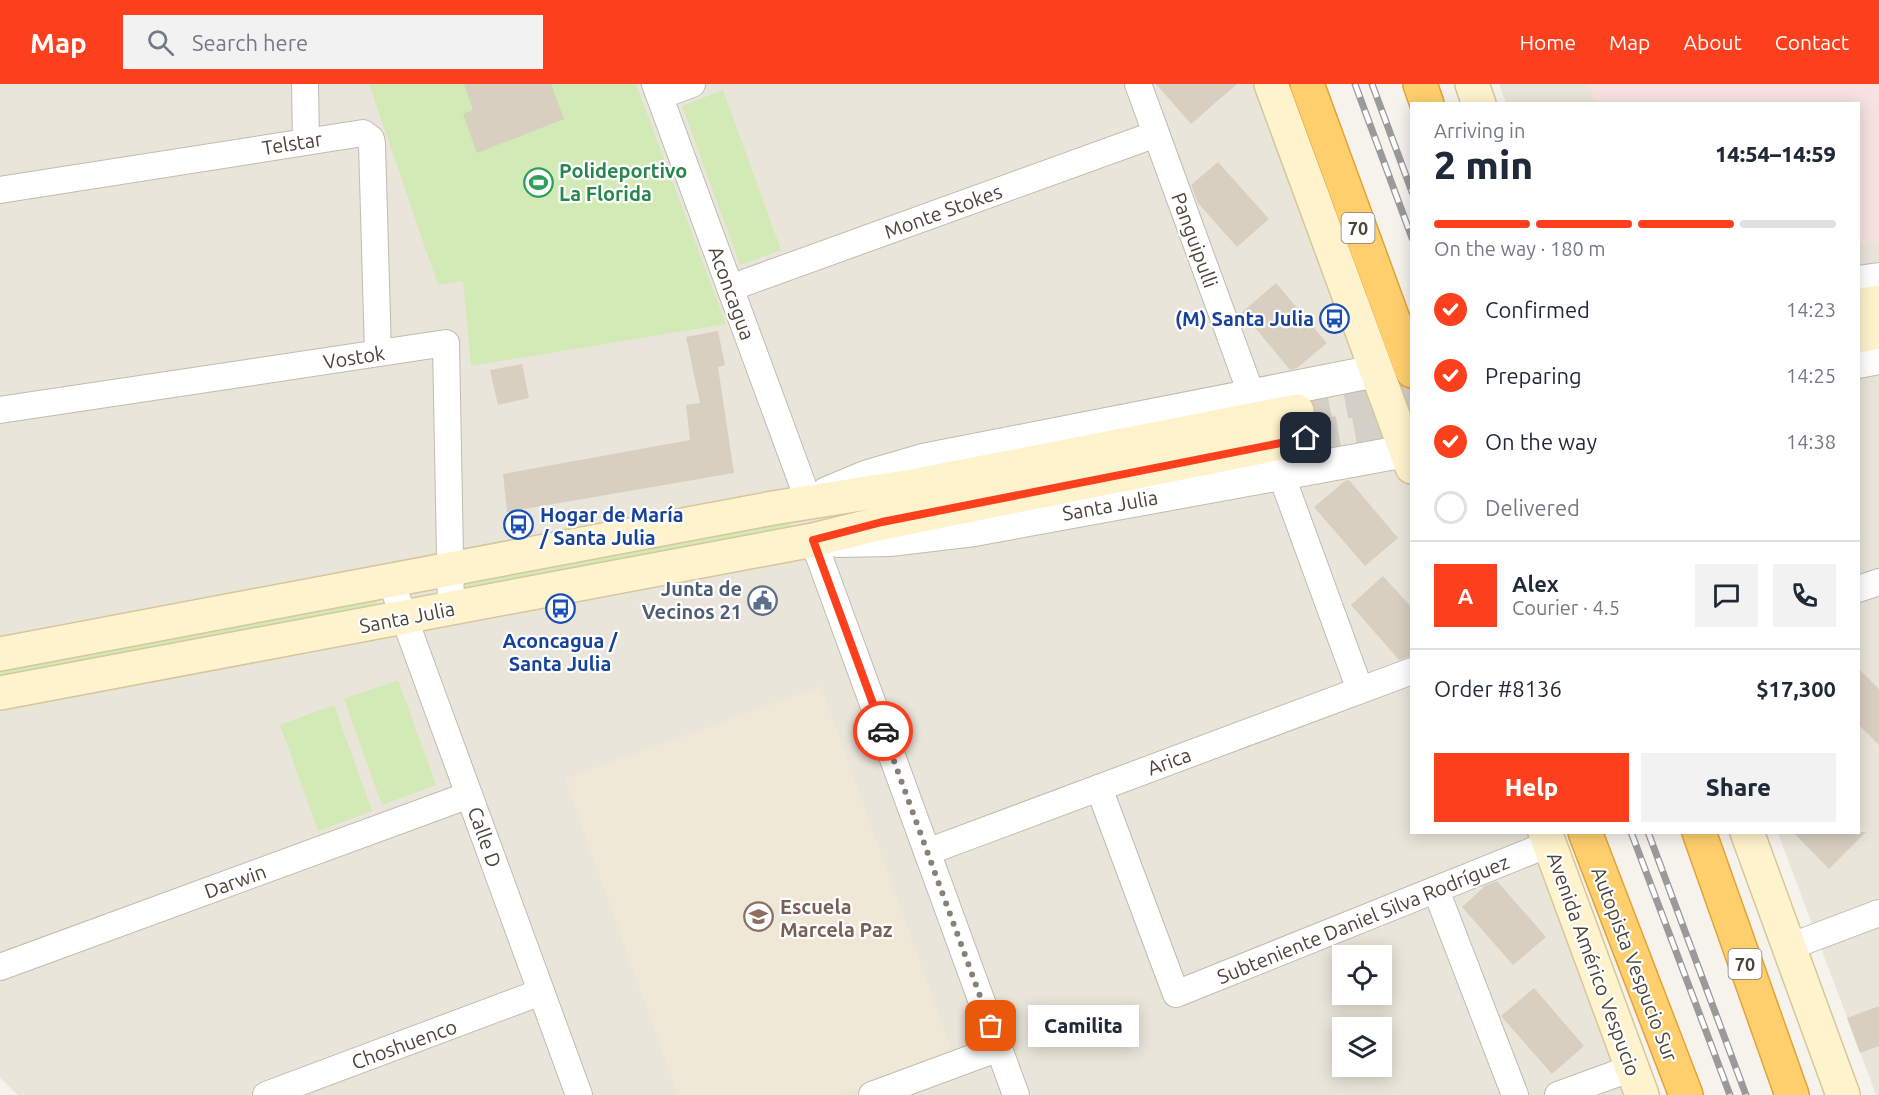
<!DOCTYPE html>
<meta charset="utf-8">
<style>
body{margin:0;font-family:Ubuntu,sans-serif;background:#f2f2f3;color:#1f2937;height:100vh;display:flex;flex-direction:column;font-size:22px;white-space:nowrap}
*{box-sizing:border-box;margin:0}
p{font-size:20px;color:#747a83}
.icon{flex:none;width:33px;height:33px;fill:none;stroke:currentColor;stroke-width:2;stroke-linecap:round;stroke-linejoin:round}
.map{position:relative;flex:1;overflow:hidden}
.panel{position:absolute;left:1410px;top:18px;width:450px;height:732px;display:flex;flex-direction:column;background:#fff;border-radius:0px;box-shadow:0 3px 15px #0003}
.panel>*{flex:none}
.controls{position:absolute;left:1332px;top:861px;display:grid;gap:12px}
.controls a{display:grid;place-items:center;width:60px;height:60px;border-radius:0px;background:#fff;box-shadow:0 3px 15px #0003;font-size:30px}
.pin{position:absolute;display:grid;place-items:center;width:51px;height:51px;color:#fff;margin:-26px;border-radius:12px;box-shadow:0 3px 9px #0006}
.courier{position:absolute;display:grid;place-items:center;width:60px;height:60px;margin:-30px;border:4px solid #fc3f1d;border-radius:50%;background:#fff;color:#222;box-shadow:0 2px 8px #0007}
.bubble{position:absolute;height:42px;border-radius:0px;background:#fff;box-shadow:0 3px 15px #0003;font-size:20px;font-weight:800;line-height:42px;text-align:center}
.headline em{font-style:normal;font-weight:800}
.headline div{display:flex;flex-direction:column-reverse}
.headline{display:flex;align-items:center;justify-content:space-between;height:102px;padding:0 24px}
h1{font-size:39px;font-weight:800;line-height:45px}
.bar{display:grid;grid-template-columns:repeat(4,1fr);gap:9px 6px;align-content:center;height:72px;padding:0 24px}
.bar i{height:8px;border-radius:4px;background:#e0e1e3}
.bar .on{background:#fc3f1d}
.bar p{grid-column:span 4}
.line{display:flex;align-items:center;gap:15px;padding:0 24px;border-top:2px solid #e0e1e3}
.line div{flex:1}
.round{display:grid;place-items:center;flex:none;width:63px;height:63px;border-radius:0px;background:#f2f2f3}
ol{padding:0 24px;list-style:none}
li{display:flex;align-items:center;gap:18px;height:66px}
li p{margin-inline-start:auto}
li .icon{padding:6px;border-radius:50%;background:#fc3f1d;color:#fff;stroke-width:4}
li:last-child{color:#747a83}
li i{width:33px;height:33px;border:3px solid #e0e1e3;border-radius:50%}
.button{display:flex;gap:12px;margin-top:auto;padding:12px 24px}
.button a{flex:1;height:69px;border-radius:0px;background:#fc3f1d;color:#fff;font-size:24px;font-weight:800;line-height:69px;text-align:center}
.button a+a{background:#f2f2f3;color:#1f2937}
header{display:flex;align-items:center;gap:36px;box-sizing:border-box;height:84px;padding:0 30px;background:#fc3f1d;color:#fff}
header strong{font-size:28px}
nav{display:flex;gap:33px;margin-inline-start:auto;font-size:21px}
.search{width:420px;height:54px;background:#f2f2f3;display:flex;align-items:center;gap:15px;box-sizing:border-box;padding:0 21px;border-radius:0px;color:#747a83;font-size:22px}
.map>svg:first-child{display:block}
.residential{fill:#eae5da;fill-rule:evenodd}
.education{fill:#efe8d6}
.medical{fill:#f6e3e0}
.green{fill:#d2eab5}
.building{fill:#d8cfc1}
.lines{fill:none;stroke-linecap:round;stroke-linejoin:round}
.secondary-tunnel{stroke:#d4d0c8;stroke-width:33;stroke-dasharray:33 16;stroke-linecap:butt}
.minor-casing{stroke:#c2bbae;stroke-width:28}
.tertiary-casing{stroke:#c2bbae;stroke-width:34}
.secondary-casing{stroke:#d6c79b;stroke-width:36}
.motorway-casing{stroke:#e0a43c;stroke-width:36}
.minor{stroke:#fff;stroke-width:26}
.tertiary{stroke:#fff;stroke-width:32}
.secondary{stroke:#fff3cd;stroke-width:33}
.motorway{stroke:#ffcf6e;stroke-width:33}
.rail-casing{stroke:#9a9a9a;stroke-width:7}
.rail{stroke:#fff;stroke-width:4.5;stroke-dasharray:14;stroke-linecap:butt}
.done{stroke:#878178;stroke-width:6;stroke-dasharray:0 10.8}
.route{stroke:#fc3f1d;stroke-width:8}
.labels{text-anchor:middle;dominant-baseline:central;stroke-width:4.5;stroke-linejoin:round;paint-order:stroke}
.shield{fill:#fff;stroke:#817c74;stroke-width:1.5}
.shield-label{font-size:18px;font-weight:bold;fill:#4b4439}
.street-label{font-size:20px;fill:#4b4439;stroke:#fff}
.leisure-label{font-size:20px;font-weight:bold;fill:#27864d;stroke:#fff;text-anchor:start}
.transit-label{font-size:20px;font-weight:bold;fill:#164399;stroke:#fff;text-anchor:end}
.service-label{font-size:20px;font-weight:bold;fill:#4e5e75;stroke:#fff;text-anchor:end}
.education-label{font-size:20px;font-weight:bold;fill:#785e54;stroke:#fff;text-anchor:start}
</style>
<header>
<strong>Map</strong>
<div class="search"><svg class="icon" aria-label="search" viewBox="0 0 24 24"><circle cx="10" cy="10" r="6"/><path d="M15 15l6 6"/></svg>Search here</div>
<nav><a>Home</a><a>Map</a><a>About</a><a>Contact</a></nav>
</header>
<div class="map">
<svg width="1879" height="1011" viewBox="0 0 1879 1011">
<rect width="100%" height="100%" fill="#f6f3ec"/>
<!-- residential -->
<g class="residential">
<path d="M0 0H1263L1336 189 1411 401 1412 748 1536 749 1630 1011H18L0 994ZM1342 872H1382V910H1342ZM1342 944H1382V982H1342Z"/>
<path d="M1499 0H1879V1011H1876L1778 749 1858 748V20L1506 19Z"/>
</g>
<!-- education -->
<path class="education" d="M821 602 953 970 842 1011H678L565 695Z"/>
<!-- medical -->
<path class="medical" d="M1589 0H1879V158L1859 162 1858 20 1596 19Z"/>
<!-- green -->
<g class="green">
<path d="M369 0H636L726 240 471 282 463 197 438 201Z"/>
<path d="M723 6 781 166 740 181 682 22Z"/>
<path d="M788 436 792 442 790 445 467 505 464 501 465 497Z"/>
<path d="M374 513 377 517 376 522 0 594V581Z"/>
<path d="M398 596 436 701 382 721 344 615Z"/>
<path d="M334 621 372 727 318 747 280 641Z"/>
</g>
<!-- building -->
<g class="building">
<path d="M464 0H551L564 35 477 69 463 30 473 26Z"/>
<path d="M1156 0H1237L1191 40Z"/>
<path d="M1218 78 1269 135 1237 163 1198 119 1191 101Z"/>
<path d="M1276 199 1327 259 1297 284 1290 286 1242 228Z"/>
<path d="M718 247 725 281 718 283 734 389 507 428 503 390 690 356 686 321 700 319 686 253Z"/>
<path d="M522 280 529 314 498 321 490 286Z"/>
<path d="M1349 396 1398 454 1365 482 1314 423 1345 397Z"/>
<path d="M1383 492 1412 524V572L1399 576 1351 521Z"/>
<path d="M1858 584 1879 605V661L1858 640Z"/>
<path d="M1793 748H1866L1829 785Z"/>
<path d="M1497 797 1546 853 1513 881 1462 823 1485 802Z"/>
<path d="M1534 904 1584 962 1552 990 1501 932Z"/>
<path d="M1879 922V962L1860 969 1847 934Z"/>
</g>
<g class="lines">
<!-- secondary-tunnel -->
<g class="secondary-tunnel">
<path d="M1297 327 1412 306"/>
<path d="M1306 354 1412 335"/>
</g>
<defs>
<g id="minor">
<path d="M305 0 306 57"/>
<path d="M655 0 809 418"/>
<path d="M1138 0 1252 312"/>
<path d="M660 12 692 0"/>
<path d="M0 106 363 49 371 55 372 60 378 269"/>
<path d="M730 204 1156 50"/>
<path d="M0 326 446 259 451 525"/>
<path d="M1281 390 1360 606"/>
<path d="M813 456 1016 1011"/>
<path d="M390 495 579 1011"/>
<path d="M1858 505 1879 498"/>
<path d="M1099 704 1176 910 1549 760"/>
<path d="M927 768 1412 587"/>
<path d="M1436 806 1515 1011"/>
<path d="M1789 863 1879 829"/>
<path d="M0 883 469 711"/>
<path d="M266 1011 541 908"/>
<path d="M872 1011 999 964"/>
<path d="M1558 1011 1632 984"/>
</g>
<g id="tertiary">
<path d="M1858 198 1879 195"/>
<path d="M1858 278 1879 274"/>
<path d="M827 409 868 392 923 376 1376 287"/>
<path d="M838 457 890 456 974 446 1406 367"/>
</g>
<g id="secondary">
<path d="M1271 0 1412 383"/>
<path d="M1472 0 1479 20"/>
<path d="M1858 222 1879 218"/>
<path d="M1858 252 1879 248"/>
<path d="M0 570 773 424 917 401 1297 327"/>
<path d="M0 609 813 456 882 439 1306 354"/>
<path d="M1545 748 1642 1011"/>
<path d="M1747 748 1843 1011"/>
</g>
<g id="motorway">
<path d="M1307 0 1412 287"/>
<path d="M1420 0 1427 20"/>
<path d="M1585 748 1686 1011"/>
<path d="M1699 748 1792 1011"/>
</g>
</defs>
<!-- minor casing -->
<use href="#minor" class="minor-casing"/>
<!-- tertiary casing -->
<use href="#tertiary" class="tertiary-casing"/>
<!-- secondary casing -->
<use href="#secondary" class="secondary-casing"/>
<!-- motorway casing -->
<use href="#motorway" class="motorway-casing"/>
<!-- minor -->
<use href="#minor" class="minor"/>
<!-- tertiary -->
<use href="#tertiary" class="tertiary"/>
<!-- secondary -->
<use href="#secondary" class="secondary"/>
<!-- motorway -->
<use href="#motorway" class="motorway"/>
<defs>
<g id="rail">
<path d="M1355 0 1412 154"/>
<path d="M1372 0 1412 108"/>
<path d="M1631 748 1730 1011"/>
<path d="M1648 748 1746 1011"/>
</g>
</defs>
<!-- rail casing -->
<use href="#rail" class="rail-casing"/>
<!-- rail -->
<use href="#rail" class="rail"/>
</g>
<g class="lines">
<!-- done -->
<path class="done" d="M883 647 991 942"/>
<!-- route -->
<path class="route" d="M883 647 813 456 882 438 1306 354"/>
</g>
<!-- icons -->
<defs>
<symbol id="stadium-ring" viewBox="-11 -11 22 22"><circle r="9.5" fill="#fff" stroke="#2e9e5b" stroke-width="1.5"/><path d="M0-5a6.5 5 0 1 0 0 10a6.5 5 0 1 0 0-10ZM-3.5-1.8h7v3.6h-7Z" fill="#2e9e5b"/></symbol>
<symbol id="bus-ring" viewBox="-11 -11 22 22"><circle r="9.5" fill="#fff" stroke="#1a4fb4" stroke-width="1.5"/><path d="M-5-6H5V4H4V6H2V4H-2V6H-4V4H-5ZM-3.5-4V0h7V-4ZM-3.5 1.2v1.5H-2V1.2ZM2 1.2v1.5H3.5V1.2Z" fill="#1a4fb4"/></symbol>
<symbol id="civic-ring" viewBox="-11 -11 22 22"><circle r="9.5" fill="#fff" stroke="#5c6f8a" stroke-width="1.5"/><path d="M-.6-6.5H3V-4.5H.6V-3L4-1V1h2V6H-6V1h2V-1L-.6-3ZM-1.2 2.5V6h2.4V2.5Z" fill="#5c6f8a"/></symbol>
<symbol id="school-ring" viewBox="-11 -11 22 22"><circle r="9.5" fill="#fff" stroke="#8d6e63" stroke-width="1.5"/><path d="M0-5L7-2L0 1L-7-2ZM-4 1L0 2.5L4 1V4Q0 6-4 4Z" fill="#8d6e63"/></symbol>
</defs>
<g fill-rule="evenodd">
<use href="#stadium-ring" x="522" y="82" width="33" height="33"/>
<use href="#bus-ring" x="1318" y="218" width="33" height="33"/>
<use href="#bus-ring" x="502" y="424" width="33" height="33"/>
<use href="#civic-ring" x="746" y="500" width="33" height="33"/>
<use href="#bus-ring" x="544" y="508" width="33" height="33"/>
<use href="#school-ring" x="742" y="816" width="33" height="33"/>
</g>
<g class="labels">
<!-- shield labels -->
<g class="shield">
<rect x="1341.5" y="129" width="33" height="30" rx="4.5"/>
<rect x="1728.5" y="865" width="33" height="30" rx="4.5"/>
</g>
<g class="shield-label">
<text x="1358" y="144">70</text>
<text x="1745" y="880">70</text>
</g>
<!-- street labels -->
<g class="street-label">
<text transform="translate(292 59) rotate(-9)">Telstar</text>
<text transform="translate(943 127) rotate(-20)">Monte Stokes</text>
<text transform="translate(1195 156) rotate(70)">Panguipulli</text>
<text transform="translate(732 209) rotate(70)">Aconcagua</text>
<text transform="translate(354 273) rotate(-9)">Vostok</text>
<text transform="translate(1110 421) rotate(-10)">Santa Julia</text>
<text transform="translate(407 533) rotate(-11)">Santa Julia</text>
<text transform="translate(1169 677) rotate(-20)">Arica</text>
<text transform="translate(485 753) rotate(70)">Calle D</text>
<text transform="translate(235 797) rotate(-20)">Darwin</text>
<text transform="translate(1363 835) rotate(-22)">Subteniente Daniel Silva Rodríguez</text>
<text transform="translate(1594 880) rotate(70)">Avenida Américo Vespucio</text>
<text transform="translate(1635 880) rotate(69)">Autopista Vespucio Sur</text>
<text transform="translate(404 960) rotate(-20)">Choshuenco</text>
</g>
<!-- leisure labels -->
<g class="leisure-label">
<text x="559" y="86">Polideportivo<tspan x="559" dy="23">La Florida</tspan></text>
</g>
<!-- transit labels -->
<g class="transit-label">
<text x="1314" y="234">(M) Santa Julia</text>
<text x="540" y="430" text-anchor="start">Hogar de María<tspan x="540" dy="23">/ Santa Julia</tspan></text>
<text x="560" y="556" text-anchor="middle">Aconcagua /<tspan x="560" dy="23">Santa Julia</tspan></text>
</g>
<!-- service labels -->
<g class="service-label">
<text x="742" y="504">Junta de<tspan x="742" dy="23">Vecinos 21</tspan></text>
</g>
<!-- education labels -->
<g class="education-label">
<text x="780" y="822">Escuela<tspan x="780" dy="23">Marcela Paz</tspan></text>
</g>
</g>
</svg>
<div class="controls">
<a><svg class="icon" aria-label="locate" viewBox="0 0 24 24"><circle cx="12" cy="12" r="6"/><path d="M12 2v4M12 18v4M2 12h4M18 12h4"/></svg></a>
<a><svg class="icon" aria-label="layers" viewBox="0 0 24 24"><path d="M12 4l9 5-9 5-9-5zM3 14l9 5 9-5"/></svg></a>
</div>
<div class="pin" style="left:991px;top:942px;background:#ea580c"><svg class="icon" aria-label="bag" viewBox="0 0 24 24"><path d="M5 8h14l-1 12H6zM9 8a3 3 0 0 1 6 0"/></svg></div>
<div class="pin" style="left:1306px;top:354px;background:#1f2937"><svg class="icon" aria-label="home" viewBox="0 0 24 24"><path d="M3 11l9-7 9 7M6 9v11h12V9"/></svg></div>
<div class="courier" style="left:883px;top:647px"><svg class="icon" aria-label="car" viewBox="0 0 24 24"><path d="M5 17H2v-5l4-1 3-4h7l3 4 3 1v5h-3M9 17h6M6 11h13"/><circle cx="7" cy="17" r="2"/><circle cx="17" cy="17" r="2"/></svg></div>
<div class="bubble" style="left:1028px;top:921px;width:111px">Camilita</div>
<section class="panel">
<div class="headline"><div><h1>2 min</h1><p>Arriving in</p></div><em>14:54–14:59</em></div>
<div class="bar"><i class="on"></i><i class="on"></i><i class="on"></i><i></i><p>On the way · 180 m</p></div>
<ol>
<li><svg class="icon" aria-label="check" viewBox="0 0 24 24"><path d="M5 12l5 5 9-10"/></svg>Confirmed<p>14:23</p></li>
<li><svg class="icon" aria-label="check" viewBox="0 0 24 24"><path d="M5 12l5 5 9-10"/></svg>Preparing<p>14:25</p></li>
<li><svg class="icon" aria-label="check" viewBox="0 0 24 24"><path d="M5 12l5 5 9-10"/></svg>On the way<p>14:38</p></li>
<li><i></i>Delivered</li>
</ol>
<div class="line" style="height:108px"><b class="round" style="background:#fc3f1d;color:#fff">A</b><div><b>Alex</b><p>Courier · 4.5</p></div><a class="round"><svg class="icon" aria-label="chat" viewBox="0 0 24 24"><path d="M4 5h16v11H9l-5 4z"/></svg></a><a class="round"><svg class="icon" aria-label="phone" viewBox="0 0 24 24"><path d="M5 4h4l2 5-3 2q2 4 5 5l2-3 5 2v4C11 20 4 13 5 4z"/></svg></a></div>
<div class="line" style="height:78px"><div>Order #8136</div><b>$17,300</b></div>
<div class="button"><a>Help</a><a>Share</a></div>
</section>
</div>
